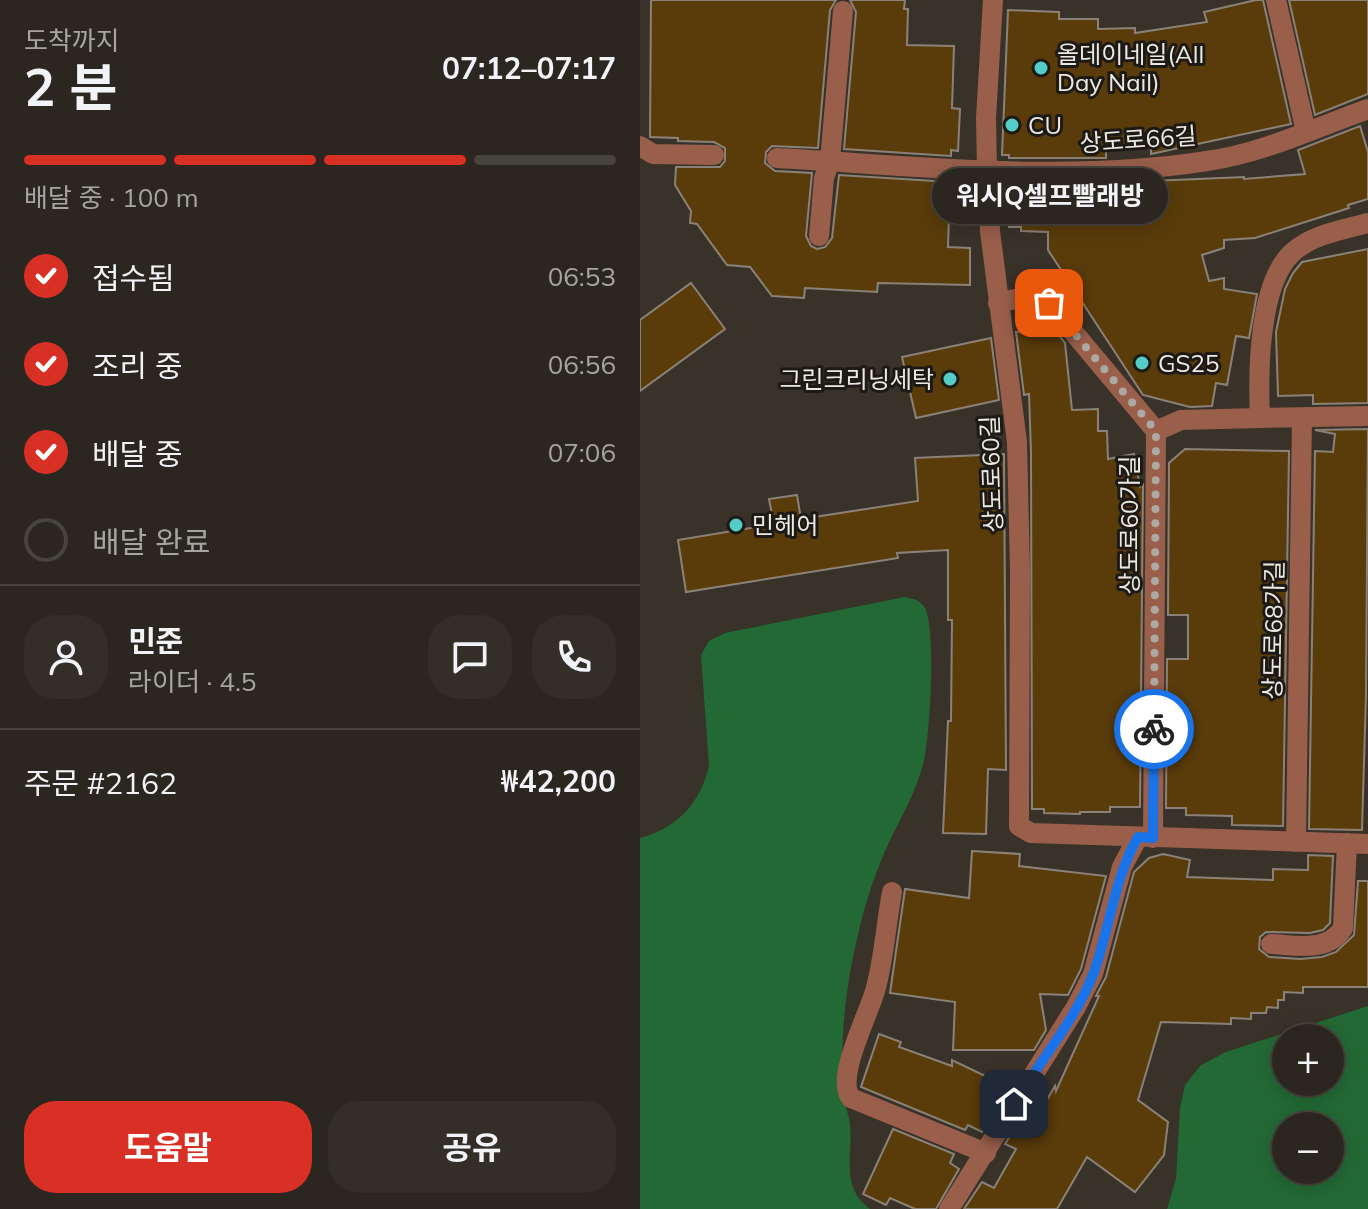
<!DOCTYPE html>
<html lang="ko">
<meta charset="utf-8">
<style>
body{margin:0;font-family:Mulish,"Noto Sans KR",sans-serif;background:#332e28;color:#f1f3f6;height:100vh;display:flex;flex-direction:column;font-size:30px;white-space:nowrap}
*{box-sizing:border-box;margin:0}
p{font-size:26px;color:#a6a5a4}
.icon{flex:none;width:44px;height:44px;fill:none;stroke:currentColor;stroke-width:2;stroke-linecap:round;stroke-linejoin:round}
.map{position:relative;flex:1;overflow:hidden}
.side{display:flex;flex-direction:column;background:#2b261f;width:640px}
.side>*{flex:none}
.buttons{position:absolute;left:632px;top:1024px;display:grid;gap:16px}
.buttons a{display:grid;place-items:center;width:72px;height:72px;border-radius:50%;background:#2b261f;box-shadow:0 4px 20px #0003,0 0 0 2px #47433d;font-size:40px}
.pin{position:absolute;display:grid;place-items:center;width:68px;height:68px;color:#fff;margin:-34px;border-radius:16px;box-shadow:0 4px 12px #0006}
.courier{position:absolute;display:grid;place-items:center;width:80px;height:80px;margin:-40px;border:6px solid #1a73e8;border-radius:50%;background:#fff;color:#222;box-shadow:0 2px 10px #0007}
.bubble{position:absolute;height:56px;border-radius:28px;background:#2b261f;box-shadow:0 4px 20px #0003,0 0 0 2px #47433d;font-size:26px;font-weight:700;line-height:56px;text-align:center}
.headline em{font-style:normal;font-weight:700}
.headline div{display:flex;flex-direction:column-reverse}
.headline{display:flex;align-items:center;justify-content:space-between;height:136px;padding:0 24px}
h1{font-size:52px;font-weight:700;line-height:60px}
.bar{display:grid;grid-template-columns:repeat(4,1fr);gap:12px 8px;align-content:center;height:96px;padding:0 24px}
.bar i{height:10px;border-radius:6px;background:#47433d}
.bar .active{background:#d93025}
.bar p{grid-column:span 4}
.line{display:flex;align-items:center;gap:20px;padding:0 24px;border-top:2px solid #47433d}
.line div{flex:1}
.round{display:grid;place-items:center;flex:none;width:84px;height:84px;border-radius:32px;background:#332e28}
ol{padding:0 24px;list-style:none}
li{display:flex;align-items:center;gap:24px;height:88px}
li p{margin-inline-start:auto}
li .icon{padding:8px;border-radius:50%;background:#d93025;color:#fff;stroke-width:4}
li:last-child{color:#a6a5a4}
li i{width:44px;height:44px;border:4px solid #47433d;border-radius:50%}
.action{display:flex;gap:16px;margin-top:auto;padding:16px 24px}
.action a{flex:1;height:92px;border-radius:32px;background:#d93025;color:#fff;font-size:32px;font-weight:700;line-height:92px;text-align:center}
.action a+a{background:#332e28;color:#f1f3f6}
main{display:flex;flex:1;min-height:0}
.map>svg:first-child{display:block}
.green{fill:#236935;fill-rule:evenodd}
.building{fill:#5a3c0b;stroke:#8a8278;stroke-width:2}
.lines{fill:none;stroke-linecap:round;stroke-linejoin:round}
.minor{stroke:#995f4b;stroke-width:20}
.done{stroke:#ada8a1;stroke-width:8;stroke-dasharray:0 14.4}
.route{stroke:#1a73e8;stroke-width:10}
.poi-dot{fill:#54cdc8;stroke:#1d1a16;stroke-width:3}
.labels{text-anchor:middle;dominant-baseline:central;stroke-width:6;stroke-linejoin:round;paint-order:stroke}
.poi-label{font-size:24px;fill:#ece8e2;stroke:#1d1a16;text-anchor:start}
.street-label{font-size:24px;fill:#ece8e2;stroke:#1d1a16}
</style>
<main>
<section class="side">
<div class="headline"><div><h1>2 분</h1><p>도착까지</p></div><em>07:12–07:17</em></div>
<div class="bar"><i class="active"></i><i class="active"></i><i class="active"></i><i></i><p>배달 중 · 100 m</p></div>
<ol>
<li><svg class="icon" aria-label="check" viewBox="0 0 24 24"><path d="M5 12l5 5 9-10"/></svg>접수됨<p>06:53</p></li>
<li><svg class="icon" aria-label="check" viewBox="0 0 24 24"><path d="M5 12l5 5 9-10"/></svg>조리 중<p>06:56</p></li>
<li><svg class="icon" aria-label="check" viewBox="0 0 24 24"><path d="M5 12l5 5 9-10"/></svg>배달 중<p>07:06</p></li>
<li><i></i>배달 완료</li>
</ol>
<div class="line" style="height:144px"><a class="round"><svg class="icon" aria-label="person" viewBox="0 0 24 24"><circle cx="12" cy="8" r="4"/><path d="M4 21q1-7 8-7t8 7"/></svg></a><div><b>민준</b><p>라이더 · 4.5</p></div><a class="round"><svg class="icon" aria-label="chat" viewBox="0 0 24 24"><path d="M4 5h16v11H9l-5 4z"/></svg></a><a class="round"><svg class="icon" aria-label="phone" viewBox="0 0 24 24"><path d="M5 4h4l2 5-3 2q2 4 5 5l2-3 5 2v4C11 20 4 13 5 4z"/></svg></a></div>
<div class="line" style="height:104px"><div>주문 #2162</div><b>₩42,200</b></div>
<div class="action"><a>도움말</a><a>공유</a></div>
</section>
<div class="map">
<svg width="728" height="1209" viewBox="0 0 728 1209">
<rect width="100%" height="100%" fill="#393229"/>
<!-- green -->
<g class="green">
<path d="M265 597C274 599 280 600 285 608 296 629 290 734 284 760 276 796 254 828 241 861 226 897 217 935 210 973 203 1015 199 1064 206 1107 207 1113 210 1119 210 1125 213 1156 200 1187 230 1209H0V838C37 828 60 804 69 766L61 655 69 641 85 633Z"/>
<path d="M728 1006V1209H527L536 1179 540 1108 545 1085 561 1065 586 1052ZM690 1038V1082H646V1038ZM690 1126V1170H646V1126Z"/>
</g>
<!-- building -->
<g class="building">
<path d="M11 0H196L190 10 178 148 132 146 126 152 125 163 135 171 172 173 166 236 171 246 177 249 185 247 192 238 199 175 310 182 308 247 330 248V285L238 283 237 292 165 288 164 298 132 296 110 267 87 265 57 224 50 223 51 211 35 185 36 167H80L85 161V148L74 142 38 141V138L10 137Z"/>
<path d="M210 0H265L264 9H268L267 45 314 46 312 108 320 109 318 151 311 150V156L204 149 216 12Z"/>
<path d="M616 0H623L651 124 511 154V144L466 146V158H369V155H362L368 10 419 12V19H458V29L495 28V33L567 22 564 12Z"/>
<path d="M649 0H728V94L675 115Z"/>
<path d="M720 126 728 152V199L708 205 709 208 615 238 584 240V248L562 255 569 281 584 278V289L617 294 609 338 596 336 587 385 576 383 572 406 550 407 503 395 408 250V232L381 231V227H369V184H467V192L511 193V181L604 177V179L665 174 658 150Z"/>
<path d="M728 249V403L673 404V395L638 396 636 332 645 289 653 273 662 262Z"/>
<path d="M51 283 85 329 0 391V320Z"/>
<path d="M413 328 425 343 432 410 458 409V431H467L468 459 494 454 500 487 503 485 500 807H470V812H440V814L404 813V809H392L391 453 389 394 384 395 376 332Z"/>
<path d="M351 338 359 400 276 418 262 357Z"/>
<path d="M728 429 726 695 722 830 669 829 675 451 693 452 695 434 675 430Z"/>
<path d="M545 449 649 451 643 826 592 825V816L546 815V808H526L527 659H548V615H528L529 463Z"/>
<path d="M364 454 366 770 348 769 346 834 303 833 308 721H311L312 620H308V550L257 553 258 558 46 592 38 540 134 524 129 499 157 495 161 519 278 501 275 458Z"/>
<path d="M332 851 380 854 379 866 466 876 441 969 428 995 400 994 406 1030 394 1050H313L315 1002 250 993 265 889 329 898Z"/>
<path d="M523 854 550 860 547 877 633 880V869L668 870V855L693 856 690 923 683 930 670 933 626 932 620 937 619 949 629 957 660 959 682 957 696 952 714 935 718 881H728V987H663V993L644 992V1000H638V1008L627 1007 626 1013H611V1019L591 1018V1024L521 1022 498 1100 528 1122 524 1155 495 1192 447 1157 417 1209H324L342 1182 354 1188 376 1149 365 1144 377 1125 388 1132 415 1086 416 1091 459 996H456L466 977 494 872 509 858Z"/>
<path d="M239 1034 261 1042 259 1047 312 1066V1060L364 1085 351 1110 354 1112 342 1132 328 1125 325 1130 221 1087Z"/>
<path d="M253 1129 314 1154 310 1163 319 1169 296 1209H275L250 1198 246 1205 223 1194Z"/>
</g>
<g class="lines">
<!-- minor -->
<g class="minor">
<path d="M353 0 346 118 347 170 350 231 377 442 380 571 379 826 391 833 728 844"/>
<path d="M636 0 666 132"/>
<path d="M0 146 13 154 74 155"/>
<path d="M137 158C278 166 427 183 567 161 623 153 675 128 728 109"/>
<path d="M728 223C703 230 673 234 653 252 618 283 618 374 620 418L728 416"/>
<path d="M179 236 184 178 190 161 203 11"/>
<path d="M358 303C376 298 391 295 409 303L516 431 513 838"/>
<path d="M516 431 541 420 620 418"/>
<path d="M656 842 662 418"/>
<path d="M252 892C246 924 244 960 235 991 228 1016 195 1078 211 1098L346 1153"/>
<path d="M631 944C656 945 688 953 703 928L707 843"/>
<path d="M309 1209 436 1007 453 974 482 867 498 837"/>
</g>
</g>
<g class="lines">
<!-- done -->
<path class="done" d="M409 303 516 431 514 729"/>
<!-- route -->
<path class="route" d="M374 1104C399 1062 437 1018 454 972 470 927 474 879 498 837L513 838 514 729"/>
</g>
<!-- markers -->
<g class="poi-dot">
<circle cx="401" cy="68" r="8"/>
<circle cx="372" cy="125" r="8"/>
<circle cx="502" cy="363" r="8"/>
<circle cx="310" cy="379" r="8"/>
<circle cx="96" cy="525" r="8"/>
</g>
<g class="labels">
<!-- poi labels -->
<g class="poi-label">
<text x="417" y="54">올데이네일(All<tspan x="417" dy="28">Day Nail)</tspan></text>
<text x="388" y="125">CU</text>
<text x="518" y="363">GS25</text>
<text x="294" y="379" text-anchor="end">그린크리닝세탁</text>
<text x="112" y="525">민헤어</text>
</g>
<!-- street labels -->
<g class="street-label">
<text transform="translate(498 139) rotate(-4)">상도로66길</text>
<text transform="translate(351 474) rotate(-92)">상도로60길</text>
<text transform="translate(489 525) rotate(-90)">상도로60가길</text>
<text transform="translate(633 630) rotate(-89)">상도로68가길</text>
</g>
</g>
</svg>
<div class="buttons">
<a>+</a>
<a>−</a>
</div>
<div class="pin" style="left:409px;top:303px;background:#ea580c"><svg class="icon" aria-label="bag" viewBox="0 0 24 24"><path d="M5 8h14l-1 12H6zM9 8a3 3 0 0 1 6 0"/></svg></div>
<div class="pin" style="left:374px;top:1104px;background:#1f2937"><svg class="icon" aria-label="home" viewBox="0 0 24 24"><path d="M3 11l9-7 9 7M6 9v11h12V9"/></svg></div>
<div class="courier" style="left:514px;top:729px"><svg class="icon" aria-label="bike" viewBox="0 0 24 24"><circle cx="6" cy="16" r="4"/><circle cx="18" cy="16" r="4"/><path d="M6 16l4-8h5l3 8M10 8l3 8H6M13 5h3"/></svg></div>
<div class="bubble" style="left:292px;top:168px;width:236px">워시Q셀프빨래방</div>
</div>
</main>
